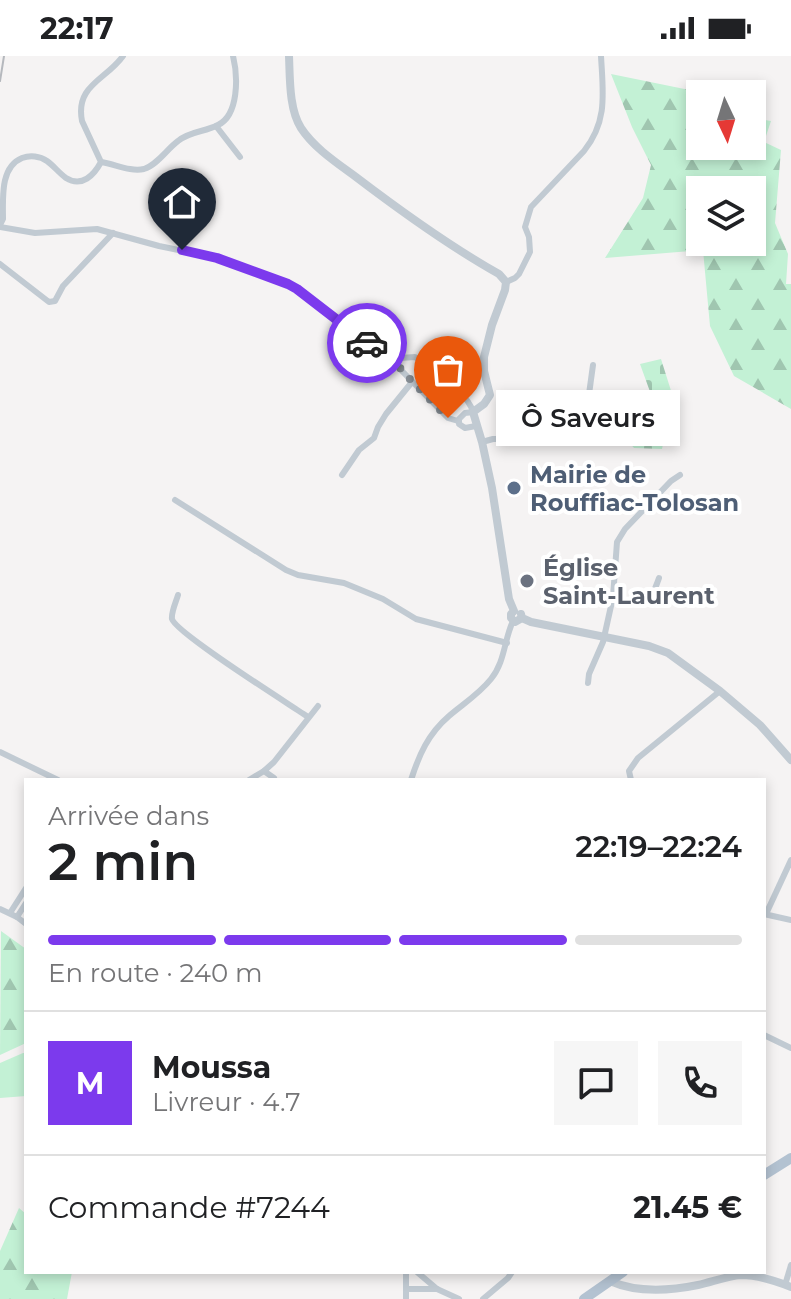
<!DOCTYPE html>
<html lang="fr">
<meta charset="utf-8">
<style>
body{margin:0;font-family:Montserrat,sans-serif;background:#f6f6f6;color:#202124;height:100vh;display:flex;flex-direction:column;font-size:30px;white-space:nowrap}
*{box-sizing:border-box;margin:0}
p{font-size:26px;color:#757577}
.icon{flex:none;width:44px;height:44px;fill:none;stroke:currentColor;stroke-width:2;stroke-linecap:round;stroke-linejoin:round}
.map{position:relative;flex:1;overflow:hidden}
.side{position:absolute;left:24px;top:722px;width:742px;height:496px;display:flex;flex-direction:column;background:#fff;border-radius:0px;box-shadow:0 4px 12px #0003}
.side>*{flex:none}
.needle{width:52px;rotate:176deg}
.fabs{position:absolute;left:686px;top:24px;display:grid;gap:16px}
.fabs a{display:grid;place-items:center;width:80px;height:80px;border-radius:0px;background:#fff;box-shadow:0 4px 12px #0003;font-size:40px}
.pin{position:absolute;display:grid;place-items:center;width:68px;height:68px;color:#fff;margin:-82px -34px;border-radius:50% 50% 50% 0;rotate:-45deg;box-shadow:0 0 8px #0007}
.pin .icon{rotate:45deg}
.courier{position:absolute;display:grid;place-items:center;width:80px;height:80px;margin:-40px;border:6px solid #7c3aed;border-radius:50%;background:#fff;color:#222;box-shadow:0 2px 10px #0007}
.bubble{position:absolute;height:56px;border-radius:0px;background:#fff;box-shadow:0 4px 12px #0003;font-size:26px;font-weight:600;line-height:56px;text-align:center}
.summary em{font-style:normal;font-weight:600}
.summary div{display:flex;flex-direction:column-reverse}
.summary{display:flex;align-items:center;justify-content:space-between;height:136px;padding:0 24px}
h1{font-size:52px;font-weight:600;line-height:60px}
.bar{display:grid;grid-template-columns:repeat(4,1fr);gap:12px 8px;align-content:center;height:96px;padding:0 24px}
.bar i{height:10px;border-radius:6px;background:#e0e0e0}
.bar .active{background:#7c3aed}
.bar p{grid-column:span 4}
.line{display:flex;align-items:center;gap:20px;padding:0 24px;border-top:2px solid #e0e0e0}
.line div{flex:1}
.round{display:grid;place-items:center;flex:none;width:84px;height:84px;border-radius:0px;background:#f6f6f6}
.status{display:flex;justify-content:space-between;align-items:center;height:56px;padding:0 40px;background:#fff;direction:ltr}
.status svg{height:22px;fill:currentColor}
.map>svg:first-child{display:block}
.grass{fill:#c3f1d5}
.forest{fill:url(#forest-firs);fill-rule:evenodd}
.cemetery{fill:url(#cemetery-stones)}
.lines{fill:none;stroke-linecap:round;stroke-linejoin:round}
.minor{stroke:#c1cad2;stroke-width:6}
.tertiary{stroke:#c1cad2;stroke-width:8}
.primary{stroke:#b3c2d1;stroke-width:10}
.rail{stroke:#b5b8bd;stroke-width:2}
.done{stroke:#868d94;stroke-width:8;stroke-dasharray:0 14.4}
.route{stroke:#7c3aed;stroke-width:10}
.service-dot{fill:#5c6f8a;stroke:#fff;stroke-width:3}
.worship-dot{fill:#6b7280;stroke:#fff;stroke-width:3}
.labels{text-anchor:middle;dominant-baseline:central;stroke-width:8;stroke-linejoin:round;paint-order:stroke}
.service-label{font-size:24px;font-weight:bold;fill:#4e5e75;stroke:#fff;text-anchor:start}
.worship-label{font-size:24px;font-weight:bold;fill:#5b616d;stroke:#fff;text-anchor:start}
</style>
<div class="status"><b>22:17</b><svg viewBox="0 0 49 12"><path d="M0 12V9h3v3zM5 12V6h3v6zM10 12V3h3v9zM15 12V0h3v12zM26 1h20v11H26zM47 4h2v5h-2z"/></svg></div>
<div class="map">
<svg width="791" height="1243" viewBox="0 0 791 1243">
<defs>
<pattern id="forest-firs" width="22" height="20" patternUnits="userSpaceOnUse" patternTransform="scale(2)"><rect width="22" height="20" fill="#c3f1d5"/><path d="M5 1l3.5 6h-7zM16 11l3.5 6h-7z" fill="#a0c6b0"/></pattern>
<pattern id="cemetery-stones" width="16" height="16" patternUnits="userSpaceOnUse" patternTransform="scale(2)"><rect width="16" height="16" fill="#c3f1d5"/><path d="M2 7V4a2 2 0 0 1 4 0v3zM10 15v-3a2 2 0 0 1 4 0v3z" fill="#a0c6b0"/></pattern>
</defs>
<rect width="100%" height="100%" fill="#f5f3f3"/>
<!-- grass -->
<path class="grass" d="M23 997H26V1040L0 1042V1007Z"/>
<!-- forest -->
<g class="forest">
<path d="M611 18 709 38H700V90H752V62L771 65 764 86 781 94 775 167 788 198 786 228H791V353L734 320 710 270 703 194 605 202 643 142 651 109 632 71ZM752 134V186H700V134Z"/>
<path d="M1 875 26 893V987L0 999Z"/>
<path d="M19 1152 26 1158V1216H72L67 1243H0V1195Z"/>
</g>
<!-- cemetery -->
<path class="cemetery" d="M661 303 673 341 662 393 634 392 628 385 631 348 653 344 640 308Z"/>
<g class="lines">
<!-- minor -->
<g class="minor">
<path d="M216 70 240 101"/>
<path d="M101 106C115 108 130 116 144 113 157 109 167 93 178 85 190 75 205 76 218 69 239 59 238 20 233 0"/>
<path d="M0 169 3 163C3 142 0 111 22 102 30 99 40 100 47 105 54 110 59 117 66 122 82 132 94 119 101 106L82 65C75 29 106 24 123 0"/>
<path d="M0 171 35 177 97 173 159 190 217 202 277 223 297 233 339 267 382 297 392 303"/>
<path d="M0 208 49 246 55 245 63 230 113 177"/>
<path d="M506 226 515 222 519 218 530 196 529 181 525 171 531 151 584 95C608 65 603 37 601 0"/>
<path d="M400 302 415 301 421 305C436 317 468 337 473 356L465 357 459 363V368L465 372 476 370"/>
<path d="M397 307 402 315 448 362 458 365"/>
<path d="M482 386 493 383 583 382 593 309"/>
<path d="M342 419 359 394 374 382 378 371 386 358 412 326"/>
<path d="M175 444 286 514 298 519 344 527 383 543 416 563 507 587"/>
<path d="M178 539C176 546 171 556 172 563 176 577 289 648 308 661"/>
<path d="M613 541C645 550 647 556 659 522"/>
<path d="M588 627 589 618 603 586 613 541 617 486 625 473 671 425 680 419"/>
<path d="M0 696 58 724"/>
<path d="M274 722 264 715 274 706 318 650"/>
<path d="M249 724 264 715"/>
<path d="M411 724C419 699 428 678 449 660 463 648 479 638 491 623 505 606 504 584 513 565"/>
<path d="M631 724 629 715 638 702 720 635"/>
<path d="M0 853 17 861 26 868"/>
<path d="M10 857 26 832"/>
<path d="M764 858 791 864"/>
<path d="M766 858 791 804"/>
<path d="M17 861 26 847"/>
<path d="M764 979 791 992"/>
<path d="M417 1216 437 1233 459 1243"/>
<path d="M785 1229 791 1209"/>
<path d="M406 1233H437"/>
<path d="M406 1243V1216"/>
<path d="M483 1243 508 1222 512 1216"/>
</g>
<!-- tertiary -->
<g class="tertiary">
<path d="M289 0C290 23 289 53 301 72 314 92 337 107 356 121 402 156 449 190 499 218L506 226 505 234 492 269 484 301V315L490 339 484 348 473 356 482 386 492 432 509 543 514 555 511 558V562L515 566 522 562"/>
<path d="M521 558 522 562 531 566 649 590 668 597 720 635 760 669 791 704"/>
<path d="M610 1225C637 1237 669 1235 698 1229 712 1226 727 1220 741 1219 758 1219 776 1225 791 1231"/>
</g>
<!-- primary -->
<g class="primary">
<path d="M764 1119 791 1102"/>
<path d="M584 1243 623 1216"/>
</g>
<!-- rail -->
<path class="rail" d="M0 25 4 0"/>
</g>
<g class="lines">
<!-- done -->
<path class="done" d="M367 287 392 303 393 306 397 307 402 315 448 362"/>
<!-- route -->
<path class="route" d="M182 194 217 202 288 228 297 233 367 287"/>
</g>
<!-- markers -->
<circle class="service-dot" cx="514" cy="432" r="8"/>
<circle class="worship-dot" cx="527" cy="525" r="8"/>
<g class="labels">
<!-- service labels -->
<g class="service-label">
<text x="530" y="418">Mairie de<tspan x="530" dy="28">Rouffiac-Tolosan</tspan></text>
</g>
<!-- worship labels -->
<g class="worship-label">
<text x="543" y="511">Église<tspan x="543" dy="28">Saint-Laurent</tspan></text>
</g>
</g>
</svg>
<div class="fabs">
<a><svg class="needle" viewBox="-14 -14 28 28"><path d="M0-13l5 13h-10z" fill="#e53935"/><path d="M0 13l5-13h-10z" fill="#757577"/></svg></a>
<a><svg class="icon" aria-label="layers" viewBox="0 0 24 24"><path d="M12 4l9 5-9 5-9-5zM3 14l9 5 9-5"/></svg></a>
</div>
<div class="pin" style="left:448px;top:362px;background:#ea580c"><svg class="icon" aria-label="bag" viewBox="0 0 24 24"><path d="M5 8h14l-1 12H6zM9 8a3 3 0 0 1 6 0"/></svg></div>
<div class="pin" style="left:182px;top:194px;background:#1f2937"><svg class="icon" aria-label="home" viewBox="0 0 24 24"><path d="M3 11l9-7 9 7M6 9v11h12V9"/></svg></div>
<div class="courier" style="left:367px;top:287px"><svg class="icon" aria-label="car" viewBox="0 0 24 24"><path d="M5 17H2v-5l4-1 3-4h7l3 4 3 1v5h-3M9 17h6M6 11h13"/><circle cx="7" cy="17" r="2"/><circle cx="17" cy="17" r="2"/></svg></div>
<div class="bubble" style="left:496px;top:334px;width:184px">Ô Saveurs</div>
<section class="side">
<div class="summary"><div><h1>2 min</h1><p>Arrivée dans</p></div><em>22:19–22:24</em></div>
<div class="bar"><i class="active"></i><i class="active"></i><i class="active"></i><i></i><p>En route · 240 m</p></div>
<div class="line" style="height:144px"><b class="round" style="background:#7c3aed;color:#fff">M</b><div><b>Moussa</b><p>Livreur · 4.7</p></div><a class="round"><svg class="icon" aria-label="chat" viewBox="0 0 24 24"><path d="M4 5h16v11H9l-5 4z"/></svg></a><a class="round"><svg class="icon" aria-label="phone" viewBox="0 0 24 24"><path d="M5 4h4l2 5-3 2q2 4 5 5l2-3 5 2v4C11 20 4 13 5 4z"/></svg></a></div>
<div class="line" style="height:104px"><div>Commande #7244</div><b>21.45 €</b></div>
</section>
</div>
